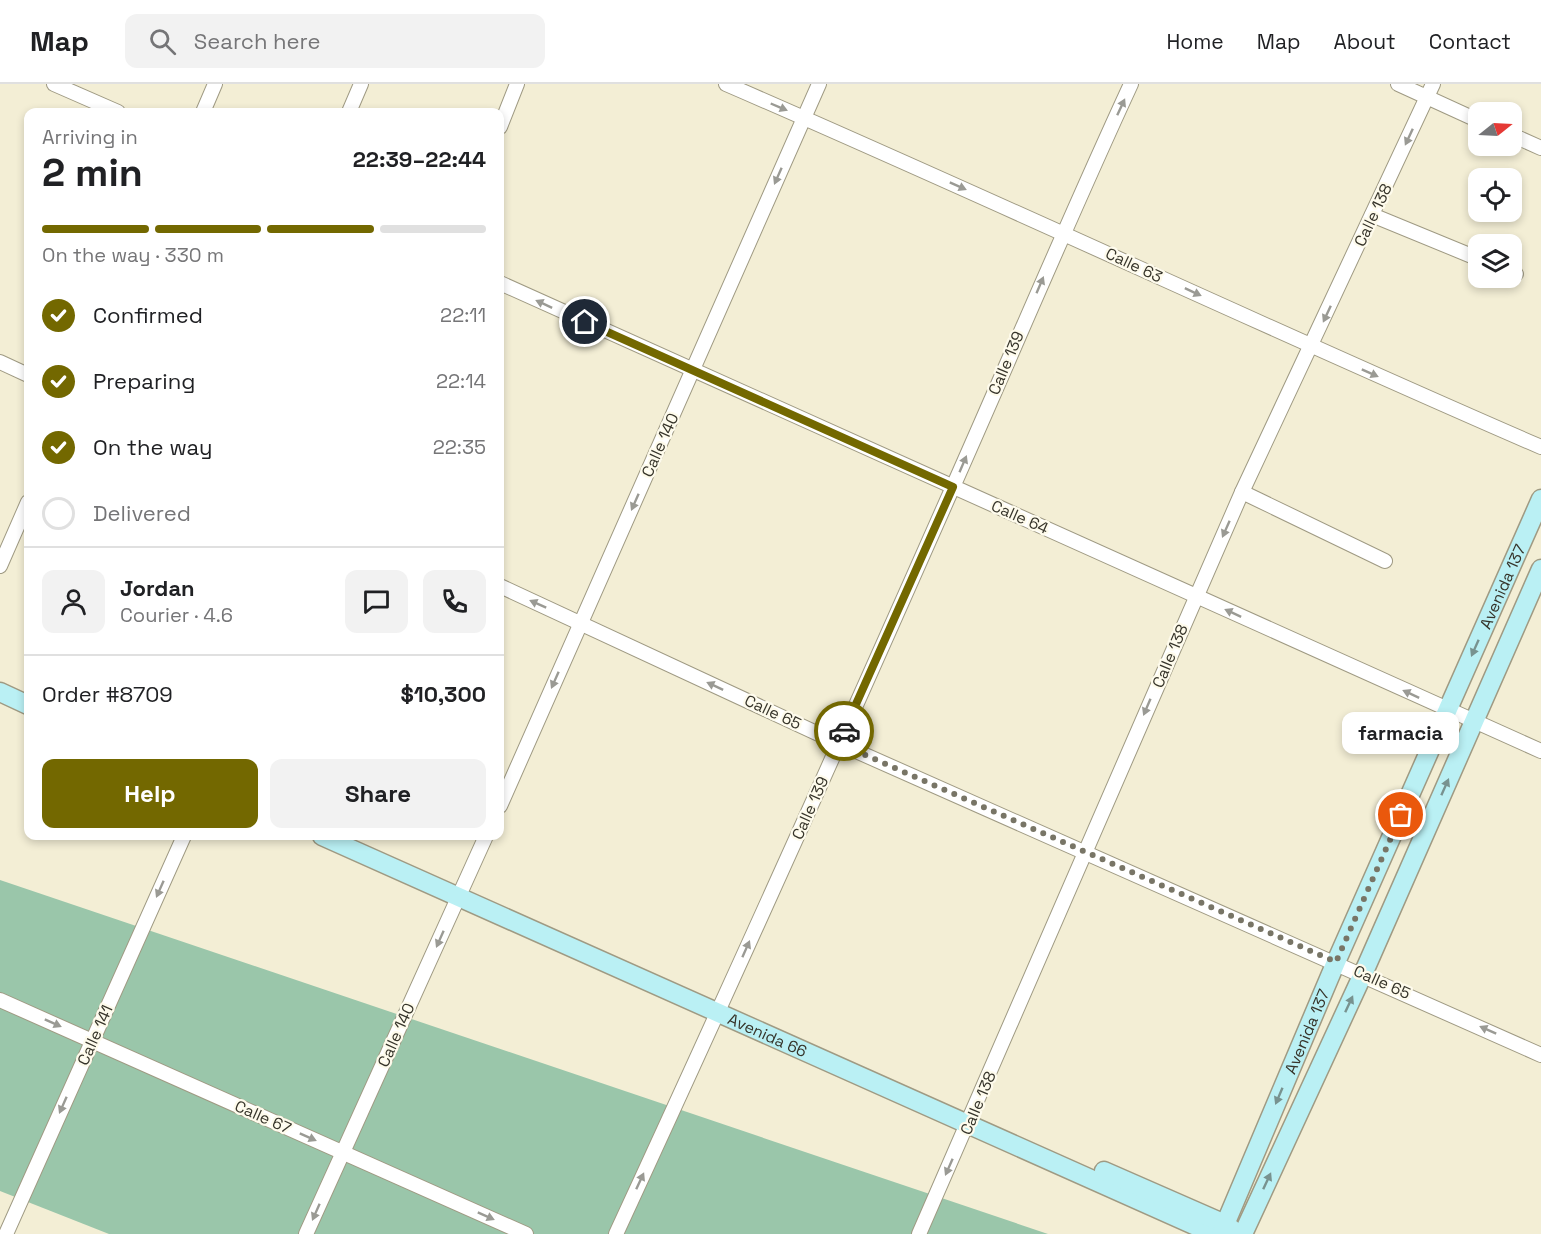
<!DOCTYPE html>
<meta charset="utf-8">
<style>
body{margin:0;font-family:"Space Grotesk",sans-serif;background:#f2f2f2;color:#202124;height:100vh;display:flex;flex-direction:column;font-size:22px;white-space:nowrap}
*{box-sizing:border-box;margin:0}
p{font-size:20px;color:#757577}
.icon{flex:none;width:33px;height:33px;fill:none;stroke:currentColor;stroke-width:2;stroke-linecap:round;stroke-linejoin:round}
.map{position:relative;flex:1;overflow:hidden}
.side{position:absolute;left:24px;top:24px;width:480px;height:732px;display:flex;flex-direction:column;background:#fff;border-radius:12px;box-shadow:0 3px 9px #0003}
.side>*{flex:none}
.needle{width:39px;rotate:72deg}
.tools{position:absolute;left:1468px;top:18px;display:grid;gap:12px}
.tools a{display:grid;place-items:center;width:54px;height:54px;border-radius:12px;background:#fff;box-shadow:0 3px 9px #0003;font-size:30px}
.pin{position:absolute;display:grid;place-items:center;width:51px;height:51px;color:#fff;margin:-26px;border:3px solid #fff;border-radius:50%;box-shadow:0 2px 6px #0007}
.courier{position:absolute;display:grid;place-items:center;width:60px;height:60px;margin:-30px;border:4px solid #736800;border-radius:50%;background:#fff;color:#222;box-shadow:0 2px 8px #0007}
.bubble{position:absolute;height:42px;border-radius:12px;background:#fff;box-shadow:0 3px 9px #0003;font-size:20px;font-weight:700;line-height:42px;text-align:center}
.overview em{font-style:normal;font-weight:700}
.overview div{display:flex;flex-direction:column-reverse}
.overview{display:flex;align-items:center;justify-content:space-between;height:102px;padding:0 18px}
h1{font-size:39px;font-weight:700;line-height:45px}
.bar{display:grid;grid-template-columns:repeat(4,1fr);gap:9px 6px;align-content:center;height:72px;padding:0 18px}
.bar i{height:8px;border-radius:4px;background:#e0e0e0}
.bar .on{background:#736800}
.bar p{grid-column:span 4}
.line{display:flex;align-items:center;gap:15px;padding:0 18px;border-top:2px solid #e0e0e0}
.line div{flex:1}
.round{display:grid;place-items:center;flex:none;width:63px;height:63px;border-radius:12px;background:#f2f2f2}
ol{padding:0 18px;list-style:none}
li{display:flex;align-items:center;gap:18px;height:66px}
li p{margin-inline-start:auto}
li .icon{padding:6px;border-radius:50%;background:#736800;color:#fff;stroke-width:4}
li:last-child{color:#757577}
li i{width:33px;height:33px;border:3px solid #e0e0e0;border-radius:50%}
.primary-button{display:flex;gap:12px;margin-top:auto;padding:12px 18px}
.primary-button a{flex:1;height:69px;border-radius:12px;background:#736800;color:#fff;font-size:24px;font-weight:700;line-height:69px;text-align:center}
.primary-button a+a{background:#f2f2f2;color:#202124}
header{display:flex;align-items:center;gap:36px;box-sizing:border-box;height:84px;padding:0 30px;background:#fff;border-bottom:2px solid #e0e0e0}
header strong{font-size:28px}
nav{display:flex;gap:33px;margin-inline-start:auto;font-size:21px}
.search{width:420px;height:54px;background:#f2f2f2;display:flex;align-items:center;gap:15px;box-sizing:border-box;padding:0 21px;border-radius:12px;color:#757577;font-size:22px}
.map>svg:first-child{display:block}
.green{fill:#9ac6aa}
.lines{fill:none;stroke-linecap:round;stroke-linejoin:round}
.minor-casing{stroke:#9f9a83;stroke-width:16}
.secondary-casing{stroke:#9f9a83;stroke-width:21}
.minor{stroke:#fff;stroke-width:14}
.secondary{stroke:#baf0f4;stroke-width:18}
.oneway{fill:#9a9a94}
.oneway2{fill:#78928f}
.done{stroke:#787566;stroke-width:6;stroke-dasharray:0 10.8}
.route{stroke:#736800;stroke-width:8}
.labels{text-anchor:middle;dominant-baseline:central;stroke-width:4.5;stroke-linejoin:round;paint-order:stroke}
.street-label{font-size:16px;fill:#36342a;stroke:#fefbec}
</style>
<header>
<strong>Map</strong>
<div class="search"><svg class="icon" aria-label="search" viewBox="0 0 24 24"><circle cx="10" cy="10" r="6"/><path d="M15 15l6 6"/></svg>Search here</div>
<nav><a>Home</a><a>Map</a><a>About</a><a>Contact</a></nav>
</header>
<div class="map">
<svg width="1541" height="1150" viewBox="0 0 1541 1150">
<rect width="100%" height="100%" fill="#f3eed5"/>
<!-- green -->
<path class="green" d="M0 796 1048 1150H109L0 1107Z"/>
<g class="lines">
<defs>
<g id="minor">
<path d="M54 0 118 28"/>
<path d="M726 0C999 118 1268 245 1541 363"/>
<path d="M1398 0 1479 37"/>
<path d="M203 28 215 0"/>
<path d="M349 28 361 0"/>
<path d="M500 43 517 0"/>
<path d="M1512 51 1541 64"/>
<path d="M1372 131 1479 175"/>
<path d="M1512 188 1516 190"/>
<path d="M500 199 1541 667"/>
<path d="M0 278 28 291"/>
<path d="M1242 408 1385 477"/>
<path d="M0 482 28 418"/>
<path d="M500 502 838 659 1541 971"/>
<path d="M500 722 819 0"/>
<path d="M0 916 526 1150"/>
<path d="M6 1150 184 752"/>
<path d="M306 1150 486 752"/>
<path d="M616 1150C730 903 842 654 952 405 1012 270 1069 134 1131 0"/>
<path d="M919 1150 1242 408 1433 0"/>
</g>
<g id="secondary">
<path d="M0 608 28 621"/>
<path id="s1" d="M322 752 1214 1150"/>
<path d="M1104 1087 1225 1140 1238 1150"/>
<path id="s2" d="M1221 1150 1336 878 1541 415"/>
<path d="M1243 1150 1363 890 1541 485"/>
</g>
</defs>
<!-- minor casing -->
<use href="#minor" class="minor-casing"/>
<!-- secondary casing -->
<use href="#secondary" class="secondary-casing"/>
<!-- minor -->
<use href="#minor" class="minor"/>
<!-- secondary -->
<use href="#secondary" class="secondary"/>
</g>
<!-- one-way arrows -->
<defs><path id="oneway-solid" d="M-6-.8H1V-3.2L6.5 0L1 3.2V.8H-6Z" transform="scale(1.5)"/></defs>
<g class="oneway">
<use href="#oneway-solid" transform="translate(779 23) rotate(23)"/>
<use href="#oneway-solid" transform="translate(1121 23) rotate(-65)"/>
<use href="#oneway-solid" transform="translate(1409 53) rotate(115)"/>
<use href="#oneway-solid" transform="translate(778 92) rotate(114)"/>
<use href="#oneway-solid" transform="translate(958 102) rotate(24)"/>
<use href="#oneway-solid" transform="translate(1040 201) rotate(-67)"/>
<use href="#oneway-solid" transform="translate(1193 208) rotate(25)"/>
<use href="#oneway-solid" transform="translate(544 220) rotate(-155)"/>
<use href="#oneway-solid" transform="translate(1327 230) rotate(115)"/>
<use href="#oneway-solid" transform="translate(1370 289) rotate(24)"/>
<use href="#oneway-solid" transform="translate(963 380) rotate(-67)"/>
<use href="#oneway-solid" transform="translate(635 418) rotate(114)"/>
<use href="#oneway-solid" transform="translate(1226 445) rotate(114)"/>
<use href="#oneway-solid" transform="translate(538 520) rotate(-156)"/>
<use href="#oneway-solid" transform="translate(1233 529) rotate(-155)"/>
<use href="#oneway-solid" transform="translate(555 596) rotate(114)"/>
<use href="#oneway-solid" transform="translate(715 602) rotate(-155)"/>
<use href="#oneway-solid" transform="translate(1411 610) rotate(-155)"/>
<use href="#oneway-solid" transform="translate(1147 623) rotate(113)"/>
<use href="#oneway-solid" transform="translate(160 805) rotate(114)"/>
<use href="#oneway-solid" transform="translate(440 855) rotate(114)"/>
<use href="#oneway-solid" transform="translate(746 865) rotate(-66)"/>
<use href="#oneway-solid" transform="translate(53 939) rotate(24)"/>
<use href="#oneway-solid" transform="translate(1488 946) rotate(-156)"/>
<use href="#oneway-solid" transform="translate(63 1021) rotate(114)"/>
<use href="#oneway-solid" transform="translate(308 1053) rotate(24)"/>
<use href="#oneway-solid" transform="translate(949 1083) rotate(114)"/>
<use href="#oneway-solid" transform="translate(640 1097) rotate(-65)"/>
<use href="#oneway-solid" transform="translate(316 1128) rotate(114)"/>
<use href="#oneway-solid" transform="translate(486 1132) rotate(24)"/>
</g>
<g class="oneway2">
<use href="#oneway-solid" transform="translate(1475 564) rotate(114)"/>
<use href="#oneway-solid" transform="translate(1445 703) rotate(-66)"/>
<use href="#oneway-solid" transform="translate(1349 920) rotate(-65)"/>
<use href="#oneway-solid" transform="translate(1279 1012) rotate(113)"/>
<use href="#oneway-solid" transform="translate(1267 1097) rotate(-65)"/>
</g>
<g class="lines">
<!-- done -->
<path class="done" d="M844 647 838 659 1336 878 1401 731"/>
<!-- route -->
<path class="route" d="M585 238 953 403 844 647"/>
</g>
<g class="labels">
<!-- street labels -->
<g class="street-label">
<text transform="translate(1373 131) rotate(-65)">Calle 138</text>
<text transform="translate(1134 181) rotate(25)">Calle 63</text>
<text transform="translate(1006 279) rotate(-67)">Calle 139</text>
<text transform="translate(660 361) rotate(-66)">Calle 140</text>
<text transform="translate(1020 433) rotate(24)">Calle 64</text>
<text stroke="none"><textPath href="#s2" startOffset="706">Avenida 137</textPath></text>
<text transform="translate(1170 572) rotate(-67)">Calle 138</text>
<text transform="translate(773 628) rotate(25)">Calle 65</text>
<text transform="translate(810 724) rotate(-66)">Calle 139</text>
<text transform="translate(1382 898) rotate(24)">Calle 65</text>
<text stroke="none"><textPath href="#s2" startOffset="220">Avenida 137</textPath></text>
<text stroke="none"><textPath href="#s1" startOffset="488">Avenida 66</textPath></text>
<text transform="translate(95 951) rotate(-66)">Calle 141</text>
<text transform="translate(396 951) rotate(-66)">Calle 140</text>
<text transform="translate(978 1019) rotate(-67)">Calle 138</text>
<text transform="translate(263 1033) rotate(24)">Calle 67</text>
</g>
</g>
</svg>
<div class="tools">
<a><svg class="needle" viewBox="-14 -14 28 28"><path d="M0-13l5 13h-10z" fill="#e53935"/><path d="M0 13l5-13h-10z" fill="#757577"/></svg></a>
<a><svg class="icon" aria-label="locate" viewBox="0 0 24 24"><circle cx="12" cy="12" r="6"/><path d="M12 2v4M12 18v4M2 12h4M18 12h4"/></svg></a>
<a><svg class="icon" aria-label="layers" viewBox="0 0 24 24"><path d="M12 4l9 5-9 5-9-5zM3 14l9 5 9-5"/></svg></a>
</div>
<div class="pin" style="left:1401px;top:731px;background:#ea580c"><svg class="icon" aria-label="bag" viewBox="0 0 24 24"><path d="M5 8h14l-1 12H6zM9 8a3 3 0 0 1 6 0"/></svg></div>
<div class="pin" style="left:585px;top:238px;background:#1f2937"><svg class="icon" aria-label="home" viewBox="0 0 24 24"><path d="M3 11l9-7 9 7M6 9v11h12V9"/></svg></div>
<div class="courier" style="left:844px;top:647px"><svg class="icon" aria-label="car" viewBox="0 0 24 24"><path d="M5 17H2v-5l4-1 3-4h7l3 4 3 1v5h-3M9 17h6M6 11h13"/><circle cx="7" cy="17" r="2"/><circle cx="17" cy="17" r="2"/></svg></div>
<div class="bubble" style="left:1342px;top:628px;width:117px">farmacia</div>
<section class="side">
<div class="overview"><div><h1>2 min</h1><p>Arriving in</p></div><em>22:39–22:44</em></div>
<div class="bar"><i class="on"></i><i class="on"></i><i class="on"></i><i></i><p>On the way · 330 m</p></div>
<ol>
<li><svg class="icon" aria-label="check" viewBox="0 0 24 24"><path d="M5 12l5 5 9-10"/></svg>Confirmed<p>22:11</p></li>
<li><svg class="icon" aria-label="check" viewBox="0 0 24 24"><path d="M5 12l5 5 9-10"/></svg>Preparing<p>22:14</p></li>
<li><svg class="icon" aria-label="check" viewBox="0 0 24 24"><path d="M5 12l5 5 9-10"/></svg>On the way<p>22:35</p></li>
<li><i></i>Delivered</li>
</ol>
<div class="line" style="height:108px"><a class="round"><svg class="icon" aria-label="person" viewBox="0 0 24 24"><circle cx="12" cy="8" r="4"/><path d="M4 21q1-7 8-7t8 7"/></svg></a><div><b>Jordan</b><p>Courier · 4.6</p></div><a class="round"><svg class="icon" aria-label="chat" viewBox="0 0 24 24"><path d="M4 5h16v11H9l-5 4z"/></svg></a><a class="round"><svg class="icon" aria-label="phone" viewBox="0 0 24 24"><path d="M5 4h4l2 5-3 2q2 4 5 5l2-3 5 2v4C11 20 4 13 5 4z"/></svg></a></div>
<div class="line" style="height:78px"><div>Order #8709</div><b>$10,300</b></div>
<div class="primary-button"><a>Help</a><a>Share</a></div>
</section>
</div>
